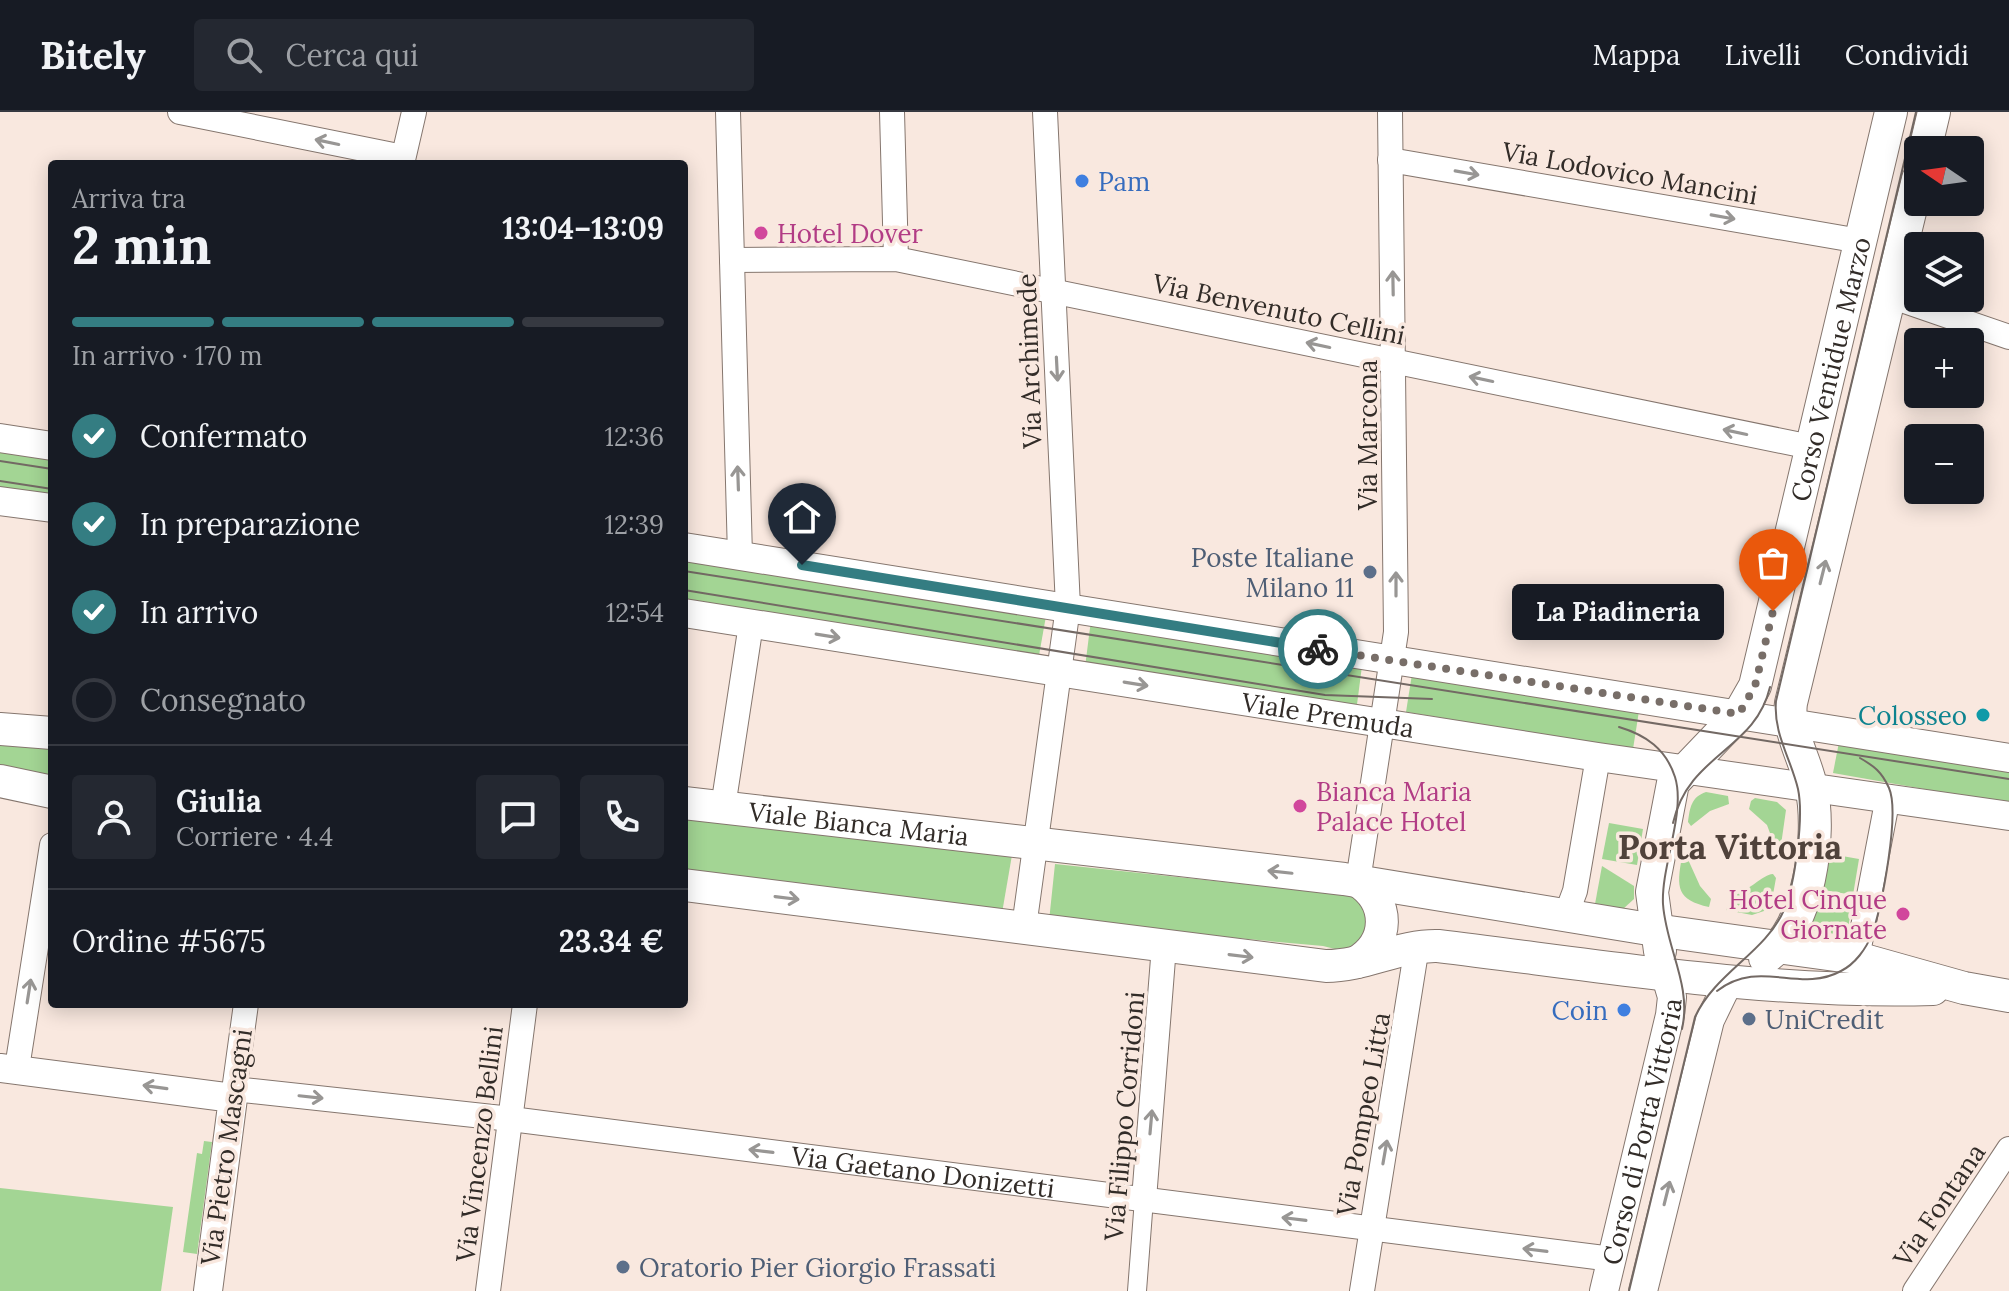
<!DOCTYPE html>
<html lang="it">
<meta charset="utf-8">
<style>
body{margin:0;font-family:Lora,serif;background:#242831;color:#f1f3f6;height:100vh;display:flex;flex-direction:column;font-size:30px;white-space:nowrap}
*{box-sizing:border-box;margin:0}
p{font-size:26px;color:#9ea1a6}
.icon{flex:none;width:44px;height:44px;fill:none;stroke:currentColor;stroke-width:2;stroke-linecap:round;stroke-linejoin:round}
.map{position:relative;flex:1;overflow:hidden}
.details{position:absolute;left:48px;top:48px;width:640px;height:848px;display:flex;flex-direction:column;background:#171b24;border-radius:8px;box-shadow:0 4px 20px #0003}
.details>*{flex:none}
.needle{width:52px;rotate:283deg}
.tools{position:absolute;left:1904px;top:24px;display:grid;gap:16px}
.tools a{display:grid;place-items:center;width:80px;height:80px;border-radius:8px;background:#171b24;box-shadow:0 4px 20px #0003;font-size:40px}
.pin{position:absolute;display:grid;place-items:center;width:68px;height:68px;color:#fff;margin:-82px -34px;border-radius:50% 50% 50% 0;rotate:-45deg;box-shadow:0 0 8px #0007}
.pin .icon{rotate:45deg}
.courier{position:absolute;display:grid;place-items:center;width:80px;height:80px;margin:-40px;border:6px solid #347d82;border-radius:50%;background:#fff;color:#222;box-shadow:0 2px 10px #0007}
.bubble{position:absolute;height:56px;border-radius:8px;background:#171b24;box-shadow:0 4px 20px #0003;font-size:26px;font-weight:700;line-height:56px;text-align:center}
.summary em{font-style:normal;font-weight:700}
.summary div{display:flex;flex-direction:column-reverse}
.summary{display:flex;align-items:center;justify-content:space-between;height:136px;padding:0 24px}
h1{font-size:52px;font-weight:700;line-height:60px}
.bar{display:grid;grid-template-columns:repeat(4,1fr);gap:12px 8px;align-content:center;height:96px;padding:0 24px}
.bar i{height:10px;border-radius:6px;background:#363941}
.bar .selected{background:#347d82}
.bar p{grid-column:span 4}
.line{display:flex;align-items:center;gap:20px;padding:0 24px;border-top:2px solid #363941}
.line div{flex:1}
.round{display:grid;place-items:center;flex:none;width:84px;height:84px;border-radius:8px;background:#242831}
ol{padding:0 24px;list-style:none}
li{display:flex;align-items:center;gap:24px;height:88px}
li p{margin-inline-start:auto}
li .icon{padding:8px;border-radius:50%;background:#347d82;color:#fff;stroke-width:4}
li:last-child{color:#9ea1a6}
li i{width:44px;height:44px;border:4px solid #363941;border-radius:50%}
header{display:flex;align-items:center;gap:48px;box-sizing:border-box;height:112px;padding:0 40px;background:#171b24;border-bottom:2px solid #363941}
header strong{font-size:38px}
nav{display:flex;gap:44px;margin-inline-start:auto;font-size:28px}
.search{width:560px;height:72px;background:#242831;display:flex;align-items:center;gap:20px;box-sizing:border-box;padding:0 28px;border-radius:8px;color:#9ea1a6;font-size:30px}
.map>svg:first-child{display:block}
.green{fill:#a3d594}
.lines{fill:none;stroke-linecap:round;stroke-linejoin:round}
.pedestrian-casing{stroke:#85766e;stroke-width:20}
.minor-casing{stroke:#85766e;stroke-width:26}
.tertiary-casing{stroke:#85766e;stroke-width:30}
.secondary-casing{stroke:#85766e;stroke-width:34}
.pedestrian{stroke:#fff;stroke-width:18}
.minor{stroke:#fff;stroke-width:24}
.tertiary{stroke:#fff;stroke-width:28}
.secondary{stroke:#fff;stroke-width:32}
.tram{stroke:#736964;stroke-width:2}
.oneway{stroke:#989694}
.done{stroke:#786e68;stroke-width:8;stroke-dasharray:0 14.4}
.route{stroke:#347d82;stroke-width:10}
.shop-dot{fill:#3f7fe0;stroke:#f9e8df;stroke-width:3}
.hotel-dot{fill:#d1479c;stroke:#f9e8df;stroke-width:3}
.service-dot{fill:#5c6f8a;stroke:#f9e8df;stroke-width:3}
.culture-dot{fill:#0f9aa8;stroke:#f9e8df;stroke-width:3}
.labels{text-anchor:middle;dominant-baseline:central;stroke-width:7;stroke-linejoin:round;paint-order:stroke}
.street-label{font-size:26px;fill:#322c28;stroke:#f9e8df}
.shop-label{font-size:26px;fill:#366cbe;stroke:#f9e8df;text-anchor:start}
.hotel-label{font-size:26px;fill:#b23c85;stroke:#f9e8df;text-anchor:start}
.service-label{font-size:26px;fill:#4e5e75;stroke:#f9e8df;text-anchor:start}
.culture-label{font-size:26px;fill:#0d838f;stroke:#f9e8df;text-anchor:end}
.district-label{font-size:34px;font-weight:bold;fill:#50423b;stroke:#f9e8df}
</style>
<header>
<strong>Bitely</strong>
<div class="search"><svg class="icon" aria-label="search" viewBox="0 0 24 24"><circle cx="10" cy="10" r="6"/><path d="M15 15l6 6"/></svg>Cerca qui</div>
<nav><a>Mappa</a><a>Livelli</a><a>Condividi</a></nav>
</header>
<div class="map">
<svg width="2009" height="1179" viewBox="0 0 2009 1179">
<rect width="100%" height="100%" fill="#f9e8df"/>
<!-- green -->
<g class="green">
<path d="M0 339 52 347V384L0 375Z"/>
<path d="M684 447 1046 504 1038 549 684 490Z"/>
<path d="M1091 508 1362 554 1356 600 1085 555Z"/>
<path d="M1412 562 1639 599 1633 637 1406 600Z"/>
<path d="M1840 625 2009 656V692L1833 661Z"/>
<path d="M0 630 52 633V669L0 656Z"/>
<path d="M1706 680 1728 684 1729 692 1710 699 1691 714 1688 710C1690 696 1691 685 1706 680Z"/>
<path d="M1755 686 1777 690 1786 698 1781 733 1774 732 1767 713 1749 697 1751 689Z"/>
<path d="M684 701 1012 743 1002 801 684 758Z"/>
<path d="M1609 711 1643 717 1637 753 1602 747Z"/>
<path d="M1825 741 1859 747 1853 783 1818 777Z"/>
<path d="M1686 743 1700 774 1711 787 1709 795C1677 788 1676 776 1682 745Z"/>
<path d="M1055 752 1356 784 1369 802 1363 830 1343 839 1323 834 1049 809Z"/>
<path d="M1602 754 1634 774V787L1623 797 1595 792Z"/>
<path d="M1773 762 1776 766 1772 788 1764 799 1752 803 1726 798 1733 782C1751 779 1761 763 1773 762Z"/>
<path d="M1852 790 1847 824 1812 818 1815 798Z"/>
<path d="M204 1029 212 1030 197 1142 183 1140 197 1041 202 1042Z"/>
<path d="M0 1076 173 1095 161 1179H0Z"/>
</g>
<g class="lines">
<defs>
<path id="pedestrian" d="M1137 1179 1144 1087"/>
<g id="minor">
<path d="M180 0 403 45"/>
<path d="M728 0 740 444"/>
<path d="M892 0 896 147"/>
<path d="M1390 48 1860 129"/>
<path d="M402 52 414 0"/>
<path d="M732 148 896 147 1811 335"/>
<path d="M1890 184 2009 225"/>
<path d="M723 695 751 512"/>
<path d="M1358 769 1396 520 1390 0"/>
<path d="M1566 803 1575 779 1598 645"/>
<path d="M1024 815 1068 495 1045 0"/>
<path d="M1857 846 1888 685"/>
<path d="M17 956 52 733"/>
<path id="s1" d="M234 977 511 1007 1612 1147"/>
<path d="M233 986 246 892"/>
<path d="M1144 1087 1164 834"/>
<path d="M488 1179 525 892"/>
<path d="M1362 1179 1417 834"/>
<path d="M1915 1179 2009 1037"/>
</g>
<g id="tertiary">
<path d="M0 326 52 334"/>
<path d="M0 389 52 396"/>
<path d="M684 435 2009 646"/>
<path id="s2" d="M684 501 1598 645 2009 704"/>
<path d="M0 956 233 986 208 1179"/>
<path id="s3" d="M1604 1179 1670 903 1672 885 1665 861"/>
<path d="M1643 1179 1710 908 1729 869"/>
</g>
<g id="secondary">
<path d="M1925 38 1934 0"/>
<path d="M0 617 52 621"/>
<path d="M0 669 52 680"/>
<path id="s4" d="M684 691 1344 767 1655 818 1857 846 1964 876 2009 884"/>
<path d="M684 773 1326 854C1365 854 1399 833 1438 834 1603 854 1767 882 1933 877"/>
<path id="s5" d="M1660 839 1652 780 1673 671 1739 602 1755 574 1891 0"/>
<path d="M1765 846C1810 817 1822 722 1811 674 1805 646 1787 619 1791 591L1918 67"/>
<path d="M1357 850C1390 830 1390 790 1358 769"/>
</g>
</defs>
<!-- pedestrian casing -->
<use href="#pedestrian" class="pedestrian-casing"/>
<!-- minor casing -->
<use href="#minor" class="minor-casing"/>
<!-- tertiary casing -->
<use href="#tertiary" class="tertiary-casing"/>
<!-- secondary casing -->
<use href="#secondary" class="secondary-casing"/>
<!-- pedestrian -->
<use href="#pedestrian" class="pedestrian"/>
<!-- minor -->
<use href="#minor" class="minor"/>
<!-- tertiary -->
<use href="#tertiary" class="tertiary"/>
<!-- secondary -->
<use href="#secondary" class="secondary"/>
<!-- tram -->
<g class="tram">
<path d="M0 349 52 357"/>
<path d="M0 369 52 377"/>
<path d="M684 459 2009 667"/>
<path d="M684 478 1325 583 1432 587"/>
<path d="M1619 615C1646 623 1666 637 1675 665 1686 700 1661 754 1663 792 1666 836 1692 873 1682 917"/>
<path d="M1673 711C1689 641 1755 639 1770 575"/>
<path d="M1717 879C1760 846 1799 882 1841 859 1855 852 1866 837 1872 822 1882 794 1900 701 1889 676 1882 660 1874 654 1860 646"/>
<path d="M1629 1179 1695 905C1715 861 1765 841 1784 798 1795 772 1804 705 1798 677 1791 647 1773 621 1776 589L1916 0"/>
</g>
</g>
<!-- one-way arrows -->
<defs><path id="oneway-shaft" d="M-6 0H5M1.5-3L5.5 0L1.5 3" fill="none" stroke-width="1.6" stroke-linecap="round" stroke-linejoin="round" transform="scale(2)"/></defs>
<g class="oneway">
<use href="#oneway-shaft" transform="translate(327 30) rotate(-168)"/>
<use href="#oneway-shaft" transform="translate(1467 61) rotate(10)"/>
<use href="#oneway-shaft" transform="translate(1723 105) rotate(10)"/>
<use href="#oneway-shaft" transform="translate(1393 171) rotate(-91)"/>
<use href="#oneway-shaft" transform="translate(1318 233) rotate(-168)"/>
<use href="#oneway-shaft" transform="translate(1057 257) rotate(87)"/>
<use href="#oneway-shaft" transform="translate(1481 267) rotate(-168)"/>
<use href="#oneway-shaft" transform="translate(1735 320) rotate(-168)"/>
<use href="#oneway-shaft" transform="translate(738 366) rotate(-92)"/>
<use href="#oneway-shaft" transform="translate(1823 460) rotate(-76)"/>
<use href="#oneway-shaft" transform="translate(1396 472) rotate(-90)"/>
<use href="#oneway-shaft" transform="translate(828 524) rotate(9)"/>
<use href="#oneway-shaft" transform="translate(1136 572) rotate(9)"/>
<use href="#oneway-shaft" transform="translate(1280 760) rotate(-174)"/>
<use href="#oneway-shaft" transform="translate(787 786) rotate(7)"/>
<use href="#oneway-shaft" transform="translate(1241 844) rotate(7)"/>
<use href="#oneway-shaft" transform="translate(29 879) rotate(-81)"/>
<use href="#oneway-shaft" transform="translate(155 975) rotate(-172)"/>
<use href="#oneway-shaft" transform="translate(311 985) rotate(6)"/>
<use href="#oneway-shaft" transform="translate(1151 1010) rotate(-85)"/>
<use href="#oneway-shaft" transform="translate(761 1039) rotate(-173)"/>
<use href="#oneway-shaft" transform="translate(1385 1040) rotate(-80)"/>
<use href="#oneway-shaft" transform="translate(1667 1081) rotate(-76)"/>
<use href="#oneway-shaft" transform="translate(1294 1107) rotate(-173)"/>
<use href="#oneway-shaft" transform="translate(1535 1138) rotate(-173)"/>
</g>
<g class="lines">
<!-- done -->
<path class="done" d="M1318 537 1739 602 1755 574 1773 499"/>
<!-- route -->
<path class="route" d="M802 453 1318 537"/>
</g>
<!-- markers -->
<g class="shop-dot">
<circle cx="1082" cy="69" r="8"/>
<circle cx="1624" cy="898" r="8"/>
</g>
<g class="hotel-dot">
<circle cx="761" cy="121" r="8"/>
<circle cx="1300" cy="694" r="8"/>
<circle cx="1903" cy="802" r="8"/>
</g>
<g class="service-dot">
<circle cx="1370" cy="460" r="8"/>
<circle cx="1749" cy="907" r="8"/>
<circle cx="623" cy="1155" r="8"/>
</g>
<circle class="culture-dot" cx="1983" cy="603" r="8"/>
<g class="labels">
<!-- street labels -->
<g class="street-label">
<text transform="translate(1630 61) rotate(10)">Via Lodovico Mancini</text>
<text transform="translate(1279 197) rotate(12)">Via Benvenuto Cellini</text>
<text transform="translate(1029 249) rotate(-92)">Via Archimede</text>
<text stroke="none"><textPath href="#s5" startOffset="624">Corso Ventidue Marzo</textPath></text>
<text transform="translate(1367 323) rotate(-90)">Via Marcona</text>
<text stroke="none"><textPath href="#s2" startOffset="652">Viale Premuda</textPath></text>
<text stroke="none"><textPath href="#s4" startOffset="176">Viale Bianca Maria</textPath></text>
<text transform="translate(1363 1002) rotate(-80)">Via Pompeo Litta</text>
<text transform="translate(1124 1004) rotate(-85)">Via Filippo Corridoni</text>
<text stroke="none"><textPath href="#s3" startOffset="164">Corso di Porta Vittoria</textPath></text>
<text transform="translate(479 1032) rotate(-83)">Via Vincenzo Bellini</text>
<text transform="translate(226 1035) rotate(-82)">Via Pietro Mascagni</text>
<text stroke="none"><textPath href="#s1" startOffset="694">Via Gaetano Donizetti</textPath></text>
<text transform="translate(1939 1093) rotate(-56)">Via Fontana</text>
</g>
<!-- shop labels -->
<g class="shop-label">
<text x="1098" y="69">Pam</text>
<text x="1608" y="898" text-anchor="end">Coin</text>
</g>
<!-- hotel labels -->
<g class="hotel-label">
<text x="777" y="121">Hotel Dover</text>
<text x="1316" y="679">Bianca Maria<tspan x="1316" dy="30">Palace Hotel</tspan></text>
<text x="1887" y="787" text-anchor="end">Hotel Cinque<tspan x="1887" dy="30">Giornate</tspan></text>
</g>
<!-- service labels -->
<g class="service-label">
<text x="1354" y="445" text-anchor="end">Poste Italiane<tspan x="1354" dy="30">Milano 11</tspan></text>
<text x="1765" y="907">UniCredit</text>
<text x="639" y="1155">Oratorio Pier Giorgio Frassati</text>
</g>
<!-- culture labels -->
<g class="culture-label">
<text x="1967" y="603">Colosseo</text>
</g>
<!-- district labels -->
<g class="district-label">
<text x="1730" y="734">Porta Vittoria</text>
</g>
</g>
</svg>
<div class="tools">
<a><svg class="needle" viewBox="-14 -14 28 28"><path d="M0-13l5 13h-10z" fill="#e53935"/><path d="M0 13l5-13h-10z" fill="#9ea1a6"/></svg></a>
<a><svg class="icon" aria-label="layers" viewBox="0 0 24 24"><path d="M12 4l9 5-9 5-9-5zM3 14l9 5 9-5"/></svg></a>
<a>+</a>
<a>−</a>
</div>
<div class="pin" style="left:1773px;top:499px;background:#ea580c"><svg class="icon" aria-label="bag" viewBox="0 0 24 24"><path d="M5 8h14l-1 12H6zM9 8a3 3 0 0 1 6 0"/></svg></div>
<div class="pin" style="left:802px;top:453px;background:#1f2937"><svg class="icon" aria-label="home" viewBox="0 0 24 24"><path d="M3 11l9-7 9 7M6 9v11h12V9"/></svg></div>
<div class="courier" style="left:1318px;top:537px"><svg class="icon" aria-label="bike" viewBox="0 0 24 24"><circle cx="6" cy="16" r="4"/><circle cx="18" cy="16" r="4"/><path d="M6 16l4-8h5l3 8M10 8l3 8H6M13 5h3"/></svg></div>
<div class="bubble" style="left:1512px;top:472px;width:212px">La Piadineria</div>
<section class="details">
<div class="summary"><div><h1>2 min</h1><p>Arriva tra</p></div><em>13:04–13:09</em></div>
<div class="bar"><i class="selected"></i><i class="selected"></i><i class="selected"></i><i></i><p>In arrivo · 170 m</p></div>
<ol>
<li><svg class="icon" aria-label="check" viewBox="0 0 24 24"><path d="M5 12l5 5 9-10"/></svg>Confermato<p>12:36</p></li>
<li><svg class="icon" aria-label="check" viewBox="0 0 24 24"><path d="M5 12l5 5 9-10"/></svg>In preparazione<p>12:39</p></li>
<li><svg class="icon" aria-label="check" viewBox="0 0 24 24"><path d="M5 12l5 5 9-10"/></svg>In arrivo<p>12:54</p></li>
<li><i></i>Consegnato</li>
</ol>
<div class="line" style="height:144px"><a class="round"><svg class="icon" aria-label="person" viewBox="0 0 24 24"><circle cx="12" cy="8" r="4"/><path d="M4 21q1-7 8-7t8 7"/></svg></a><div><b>Giulia</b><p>Corriere · 4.4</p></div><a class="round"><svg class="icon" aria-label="chat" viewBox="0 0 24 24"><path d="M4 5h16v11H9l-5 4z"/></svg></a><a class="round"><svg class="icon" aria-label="phone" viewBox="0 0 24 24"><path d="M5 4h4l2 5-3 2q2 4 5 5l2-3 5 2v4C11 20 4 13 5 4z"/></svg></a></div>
<div class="line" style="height:104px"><div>Ordine #5675</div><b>23.34 €</b></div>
</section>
</div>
